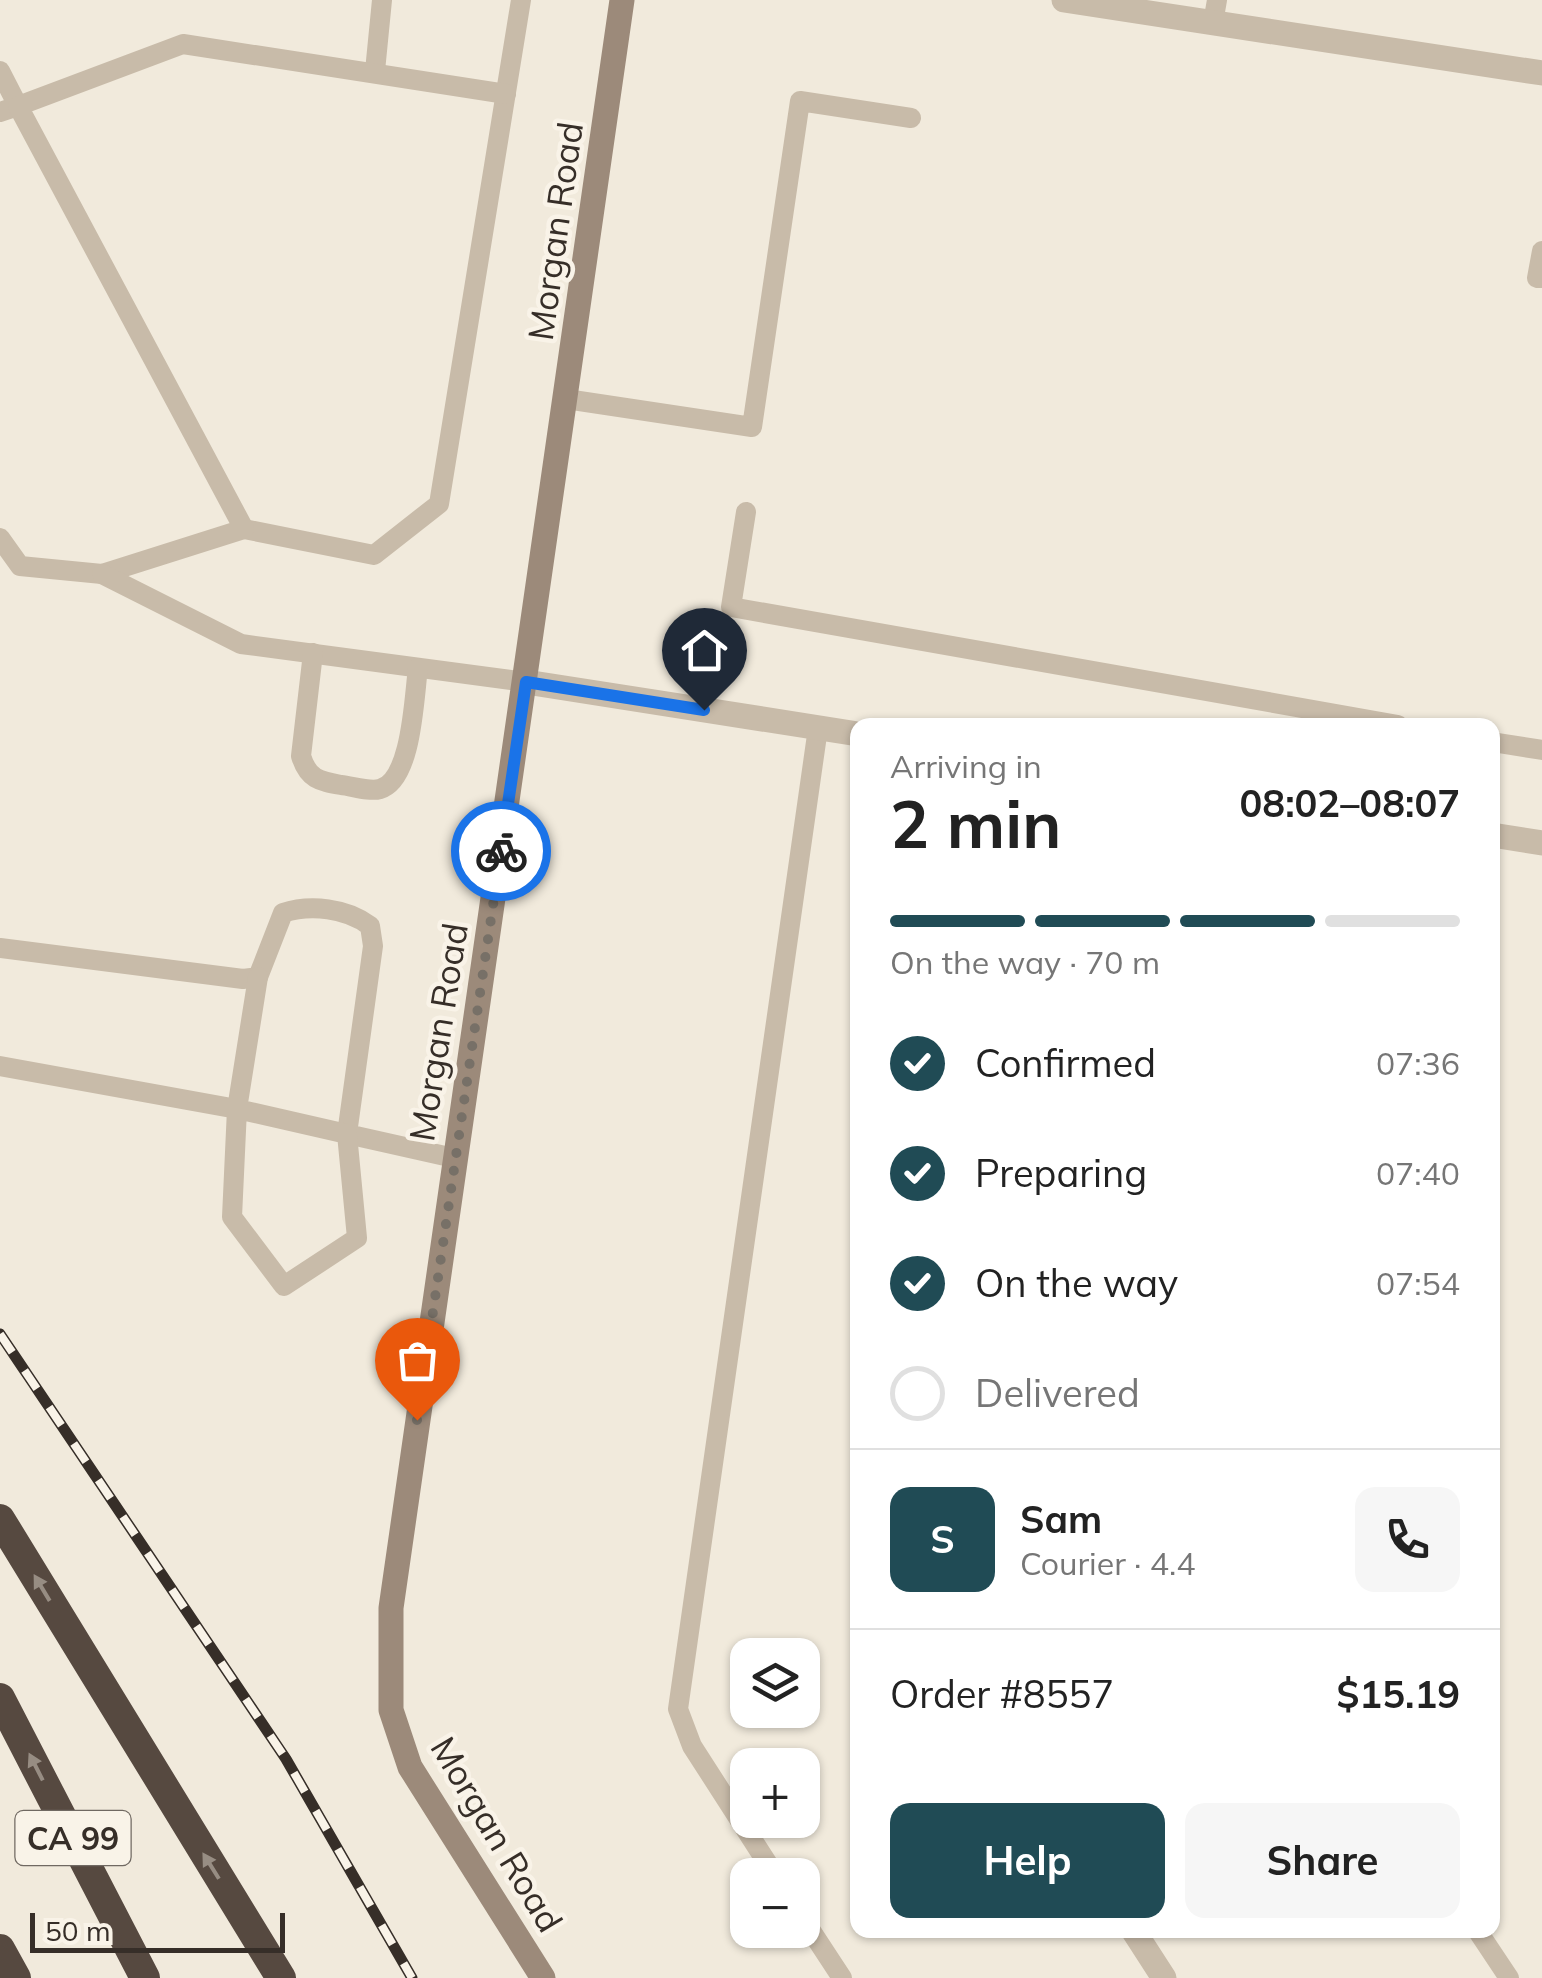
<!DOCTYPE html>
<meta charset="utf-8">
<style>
body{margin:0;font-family:Mulish,sans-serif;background:#f6f6f6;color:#222;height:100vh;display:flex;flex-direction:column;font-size:38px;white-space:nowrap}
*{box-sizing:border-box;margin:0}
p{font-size:32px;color:#767676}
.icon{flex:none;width:55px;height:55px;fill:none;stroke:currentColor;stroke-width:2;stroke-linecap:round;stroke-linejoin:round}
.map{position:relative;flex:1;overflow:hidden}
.sheet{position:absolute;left:850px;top:718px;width:650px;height:1220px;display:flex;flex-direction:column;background:#fff;border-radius:20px;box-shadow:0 2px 8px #0004}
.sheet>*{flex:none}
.controls{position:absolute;left:730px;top:1638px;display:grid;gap:20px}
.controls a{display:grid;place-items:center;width:90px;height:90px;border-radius:20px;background:#fff;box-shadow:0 2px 8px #0004;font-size:50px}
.scale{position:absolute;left:30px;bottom:25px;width:255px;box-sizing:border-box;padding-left:10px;border:5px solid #362e28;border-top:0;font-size:28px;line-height:35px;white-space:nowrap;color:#362e28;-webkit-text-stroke:8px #f9f3e8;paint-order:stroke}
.pin{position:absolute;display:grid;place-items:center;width:85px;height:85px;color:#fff;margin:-102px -42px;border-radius:50% 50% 50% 0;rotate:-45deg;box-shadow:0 0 10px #0007}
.pin .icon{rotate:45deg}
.courier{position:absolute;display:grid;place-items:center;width:100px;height:100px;margin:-50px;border:8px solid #1a73e8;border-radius:50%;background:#fff;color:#222;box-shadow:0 2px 12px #0007}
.headline em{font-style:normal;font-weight:700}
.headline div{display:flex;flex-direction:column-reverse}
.headline{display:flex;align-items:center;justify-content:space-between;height:170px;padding:0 40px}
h1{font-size:65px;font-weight:700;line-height:75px}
.bar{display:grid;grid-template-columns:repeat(4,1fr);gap:15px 10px;align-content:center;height:120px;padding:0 40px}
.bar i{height:12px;border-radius:8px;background:#e0e0e0}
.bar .selected{background:#204b55}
.bar p{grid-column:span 4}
.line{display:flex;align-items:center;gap:25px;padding:0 40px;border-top:2px solid #e0e0e0}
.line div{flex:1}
.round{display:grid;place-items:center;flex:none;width:105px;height:105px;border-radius:20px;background:#f6f6f6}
ol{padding:0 40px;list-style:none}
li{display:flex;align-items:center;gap:30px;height:110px}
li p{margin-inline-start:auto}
li .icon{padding:10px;border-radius:50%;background:#204b55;color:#fff;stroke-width:4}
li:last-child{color:#767676}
li i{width:55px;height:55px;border:5px solid #e0e0e0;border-radius:50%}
.button{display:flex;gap:20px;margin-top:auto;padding:20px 40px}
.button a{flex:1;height:115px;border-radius:20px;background:#204b55;color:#fff;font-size:40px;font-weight:700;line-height:115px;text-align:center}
.button a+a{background:#f6f6f6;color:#222}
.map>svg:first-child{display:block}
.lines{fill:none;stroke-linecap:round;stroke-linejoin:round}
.lane{stroke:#c8bba9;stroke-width:20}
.street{stroke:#c8bba9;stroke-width:25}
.secondary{stroke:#9c8a7a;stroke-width:25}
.highway{stroke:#564940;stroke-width:30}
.rail-casing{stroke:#362e28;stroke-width:11}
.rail{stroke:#f9f3e8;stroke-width:8;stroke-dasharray:22;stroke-linecap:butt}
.oneway{fill:#978d83}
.done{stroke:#777067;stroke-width:10;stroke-dasharray:0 18}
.route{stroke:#1a73e8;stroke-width:12}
.labels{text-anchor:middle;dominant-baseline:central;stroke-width:9;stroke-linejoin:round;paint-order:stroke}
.shield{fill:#f9f3e8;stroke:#706962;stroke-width:2.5}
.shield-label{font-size:32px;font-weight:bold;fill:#362e28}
.street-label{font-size:35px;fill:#362e28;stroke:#f9f3e8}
</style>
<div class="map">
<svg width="1542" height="1978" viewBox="0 0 1542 1978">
<rect width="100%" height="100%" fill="#f1eadc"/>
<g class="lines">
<!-- lane -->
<g class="lane">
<path d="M1213 23 1217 0"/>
<path d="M0 71 18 106 0 112"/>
<path d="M375 71 382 0"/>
<path d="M1542 251 1537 278H1542"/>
<path d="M566 399 752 427 800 101 911 118"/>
<path d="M746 512 731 607 1398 725"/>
<path d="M244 529 374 555 439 504 521 0"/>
<path d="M0 538 20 566 102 574 244 529 18 106 183 44 506 94"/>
<path d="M102 574 241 644 526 682"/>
<path d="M313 653 301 756C308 779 319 781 341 785 352 786 369 792 380 789 412 780 414 697 418 668"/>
<path d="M1492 742 1542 750"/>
<path d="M0 948 243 979 258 977 283 913C310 904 347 908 370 926L373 946 347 1134 454 1158"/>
<path d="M0 1066 237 1109 232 1217 284 1286 357 1238 347 1134 237 1109 258 977"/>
<path d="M775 1875 692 1746 678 1709 818 728"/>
<path d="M802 1917 842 1978"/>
<path d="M1477 1930 1509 1978"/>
</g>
<!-- street -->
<g class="street">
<path d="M1064 0 1542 73"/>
<path d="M526 682 858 734"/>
<path d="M1492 835 1542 843"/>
<path d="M1133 1930 1164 1978"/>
</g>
<!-- secondary -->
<path class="secondary" d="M543 1978 410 1767 391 1710V1608L622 0"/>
<!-- highway -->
<g class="highway">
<path d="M0 1519 281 1978"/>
<path d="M0 1698 145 1978"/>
<path d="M0 1949 16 1978"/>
</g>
<defs>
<path id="rail" d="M0 1334 286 1759 412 1978"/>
</defs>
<!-- rail casing -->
<use href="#rail" class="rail-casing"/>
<!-- rail -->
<use href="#rail" class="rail"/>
</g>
<!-- one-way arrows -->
<defs><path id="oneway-solid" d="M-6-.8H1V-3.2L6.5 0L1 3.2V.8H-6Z" transform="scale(2.5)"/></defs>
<g class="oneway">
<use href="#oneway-solid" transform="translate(42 1588) rotate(-121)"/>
<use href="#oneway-solid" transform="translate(36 1767) rotate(-117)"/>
<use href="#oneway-solid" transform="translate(211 1866) rotate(-122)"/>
</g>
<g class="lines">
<!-- done -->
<path class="done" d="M417 1420 501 851"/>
<!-- route -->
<path class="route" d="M501 851 526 682 704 710"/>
</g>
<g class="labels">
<!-- shield labels -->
<rect class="shield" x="15.5" y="1811" width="115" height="54" rx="8"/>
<g class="shield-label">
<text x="73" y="1838">CA 99</text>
</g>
<!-- street labels -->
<g class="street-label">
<text transform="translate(555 231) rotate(-82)">Morgan Road</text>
<text transform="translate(438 1032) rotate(-81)">Morgan Road</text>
<text transform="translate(497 1834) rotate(59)">Morgan Road</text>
</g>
</g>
</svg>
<div class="controls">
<a><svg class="icon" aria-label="layers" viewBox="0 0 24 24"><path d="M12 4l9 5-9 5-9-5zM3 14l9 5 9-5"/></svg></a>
<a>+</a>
<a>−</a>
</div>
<div class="scale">50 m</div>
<div class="pin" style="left:417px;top:1420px;background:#ea580c"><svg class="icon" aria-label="bag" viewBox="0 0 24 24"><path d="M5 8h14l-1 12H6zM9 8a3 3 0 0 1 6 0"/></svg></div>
<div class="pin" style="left:704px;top:710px;background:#1f2937"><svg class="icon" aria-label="home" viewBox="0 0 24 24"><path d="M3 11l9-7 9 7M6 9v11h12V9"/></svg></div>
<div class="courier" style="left:501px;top:851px"><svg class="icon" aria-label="bike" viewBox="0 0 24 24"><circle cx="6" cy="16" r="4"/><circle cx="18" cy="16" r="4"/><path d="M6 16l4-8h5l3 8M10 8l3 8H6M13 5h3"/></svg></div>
<section class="sheet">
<div class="headline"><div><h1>2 min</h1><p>Arriving in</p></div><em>08:02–08:07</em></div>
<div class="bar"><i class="selected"></i><i class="selected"></i><i class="selected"></i><i></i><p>On the way · 70 m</p></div>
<ol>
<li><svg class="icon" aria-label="check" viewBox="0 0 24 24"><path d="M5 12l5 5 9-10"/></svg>Confirmed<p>07:36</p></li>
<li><svg class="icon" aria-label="check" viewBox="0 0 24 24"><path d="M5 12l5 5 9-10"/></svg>Preparing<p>07:40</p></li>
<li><svg class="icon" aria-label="check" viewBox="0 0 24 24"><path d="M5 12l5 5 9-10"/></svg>On the way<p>07:54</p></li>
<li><i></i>Delivered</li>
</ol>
<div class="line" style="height:180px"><b class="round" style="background:#204b55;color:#fff">S</b><div><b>Sam</b><p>Courier · 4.4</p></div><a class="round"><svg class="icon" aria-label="phone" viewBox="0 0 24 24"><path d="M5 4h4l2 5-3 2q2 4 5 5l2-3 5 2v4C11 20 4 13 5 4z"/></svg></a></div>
<div class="line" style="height:130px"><div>Order #8557</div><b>$15.19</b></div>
<div class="button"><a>Help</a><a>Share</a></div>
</section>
</div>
